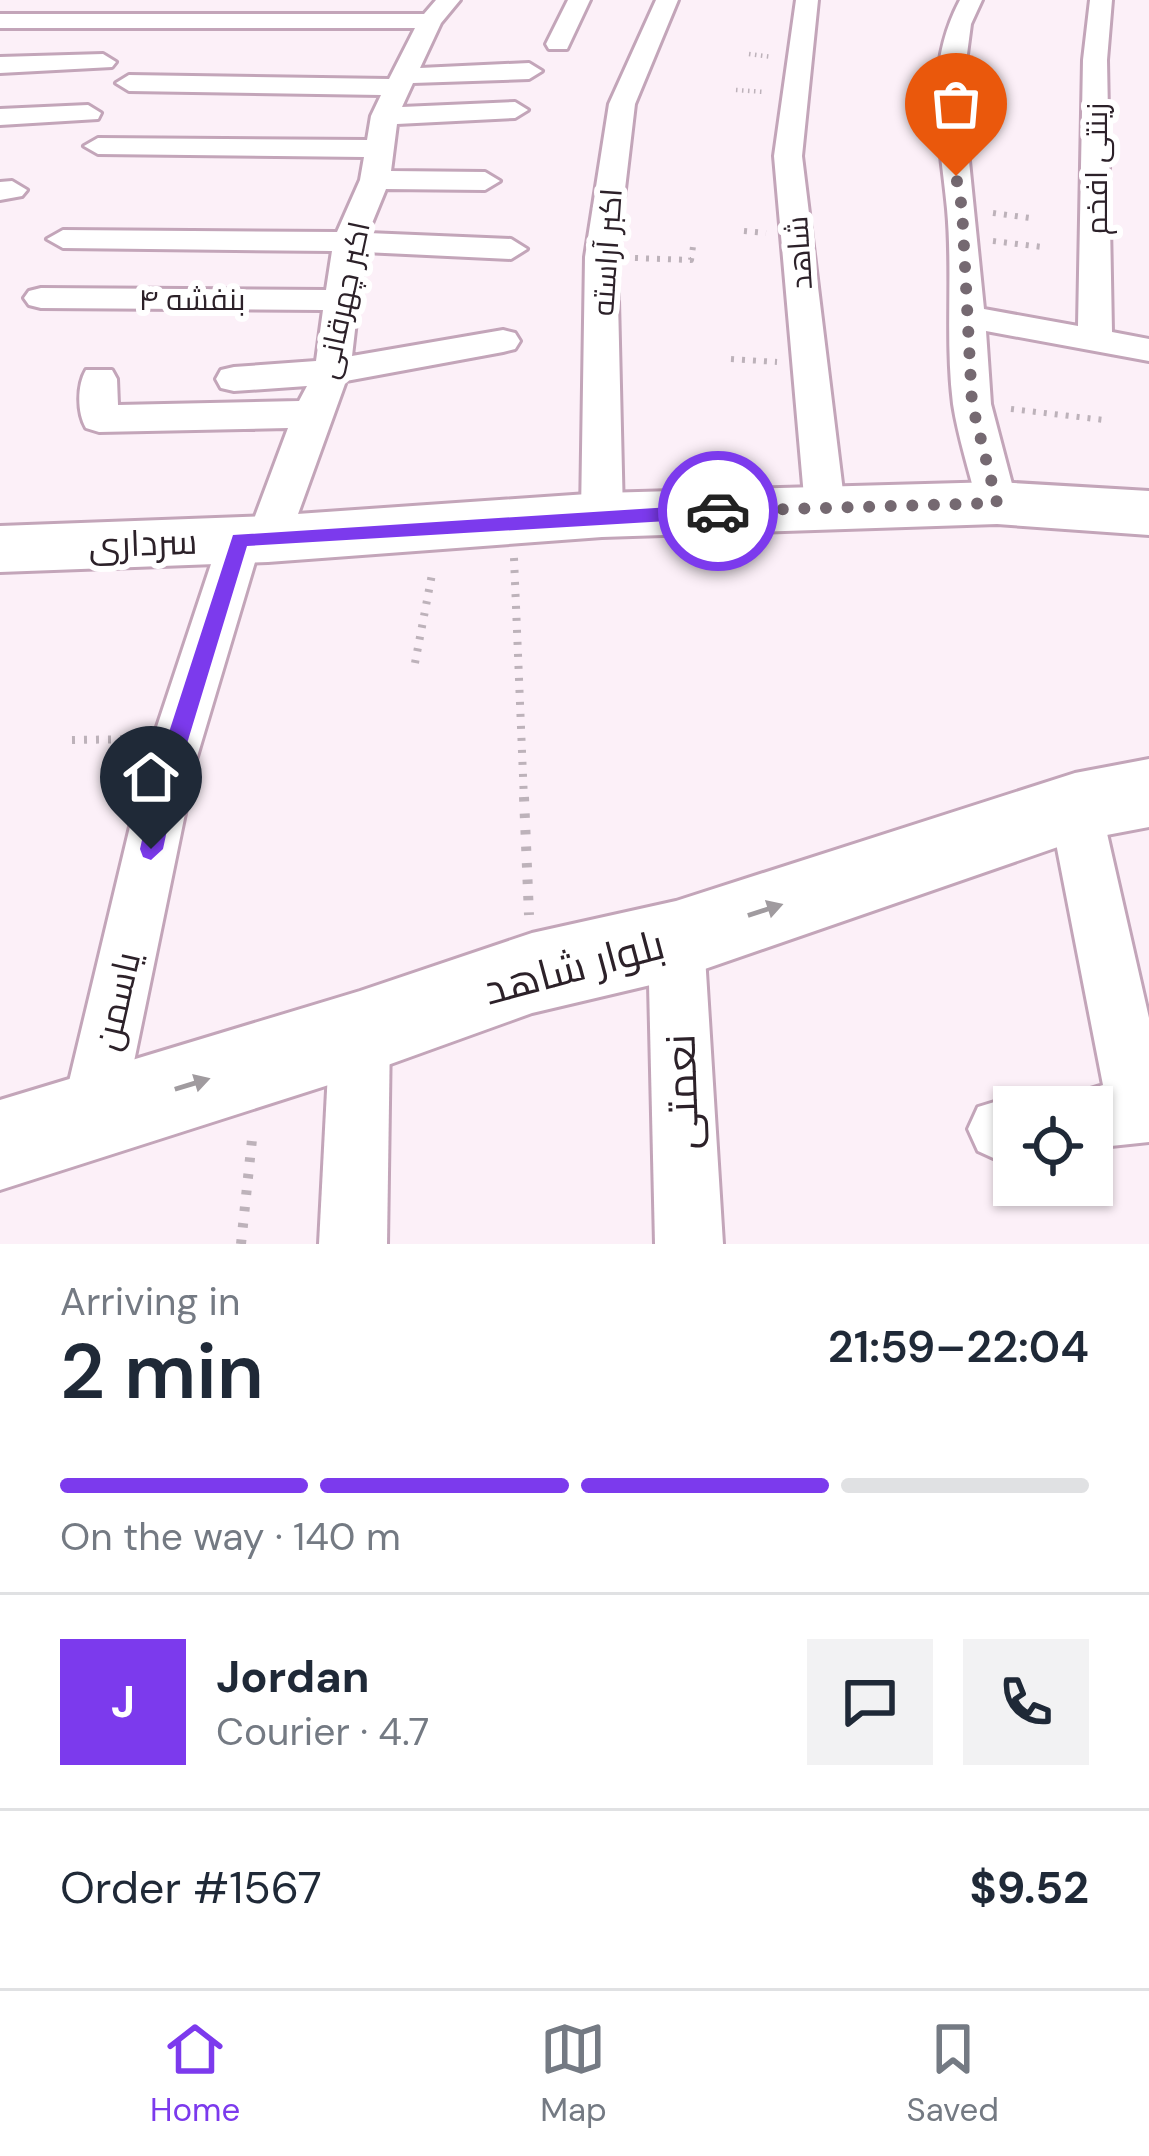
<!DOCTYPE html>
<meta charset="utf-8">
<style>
body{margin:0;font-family:"DM Sans",Cairo,sans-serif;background:#f2f2f3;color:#1f2937;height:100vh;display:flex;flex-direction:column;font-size:45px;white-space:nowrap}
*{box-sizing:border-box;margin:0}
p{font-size:39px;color:#747a83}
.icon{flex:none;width:66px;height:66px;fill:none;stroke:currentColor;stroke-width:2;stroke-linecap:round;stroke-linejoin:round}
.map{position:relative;height:1244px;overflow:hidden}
.side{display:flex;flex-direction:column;background:#fff;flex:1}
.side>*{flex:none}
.tools{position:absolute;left:993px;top:1086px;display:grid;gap:24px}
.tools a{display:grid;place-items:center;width:120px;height:120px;border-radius:0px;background:#fff;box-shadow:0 3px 9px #0004;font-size:60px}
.pin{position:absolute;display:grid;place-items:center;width:102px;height:102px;color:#fff;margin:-123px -51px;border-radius:50% 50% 50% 0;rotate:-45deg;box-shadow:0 0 12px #0007}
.pin .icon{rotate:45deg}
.courier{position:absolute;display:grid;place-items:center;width:120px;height:120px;margin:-60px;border:9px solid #7c3aed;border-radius:50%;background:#fff;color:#222;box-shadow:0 3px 15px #0007}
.headline em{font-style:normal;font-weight:600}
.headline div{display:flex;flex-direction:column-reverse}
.headline{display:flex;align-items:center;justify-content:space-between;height:204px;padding:0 60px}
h1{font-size:78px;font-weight:600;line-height:90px}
.bar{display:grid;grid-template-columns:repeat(4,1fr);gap:18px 12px;align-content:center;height:144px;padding:0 60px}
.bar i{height:15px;border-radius:9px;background:#e0e1e3}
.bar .current{background:#7c3aed}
.bar p{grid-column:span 4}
.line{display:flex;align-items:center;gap:30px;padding:0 60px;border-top:3px solid #e0e1e3}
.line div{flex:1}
.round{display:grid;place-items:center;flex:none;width:126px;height:126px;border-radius:0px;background:#f2f2f3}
.dock{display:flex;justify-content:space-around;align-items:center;height:168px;border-top:3px solid #e0e1e3;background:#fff;font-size:33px;color:#747a83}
.dock a{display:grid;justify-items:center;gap:6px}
.dock .current{color:#7c3aed}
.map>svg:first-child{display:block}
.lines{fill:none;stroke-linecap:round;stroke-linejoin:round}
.street-casing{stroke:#c3a5b9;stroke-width:6}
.secondary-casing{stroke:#c3a5b9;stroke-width:6}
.path-far3{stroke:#bdb2ba;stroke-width:4.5;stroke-dasharray:1.5 4.5;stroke-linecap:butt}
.path-far2{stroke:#bdb2ba;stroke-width:6;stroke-dasharray:3 8;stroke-linecap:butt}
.path-far1{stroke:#bdb2ba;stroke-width:8;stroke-dasharray:3 9;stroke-linecap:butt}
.path{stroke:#bdb2ba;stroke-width:10;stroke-dasharray:4.5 12;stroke-linecap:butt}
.street{fill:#fff;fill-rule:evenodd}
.secondary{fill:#fff;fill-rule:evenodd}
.oneway{fill:#a09b9f}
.route{fill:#7c3aed}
.done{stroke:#756971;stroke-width:12;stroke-dasharray:0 21.6}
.labels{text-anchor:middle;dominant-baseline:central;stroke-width:12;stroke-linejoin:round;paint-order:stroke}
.far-street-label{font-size:30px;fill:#2c2129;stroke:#fff}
.street-label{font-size:36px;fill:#2c2129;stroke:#fff}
.near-street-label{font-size:42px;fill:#2c2129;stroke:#fff}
</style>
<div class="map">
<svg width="1149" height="1244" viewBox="0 0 1149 1244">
<rect width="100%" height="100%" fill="#fcf0f8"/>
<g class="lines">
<defs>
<g id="street">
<path d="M436 0H460L441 23 420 68 529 63 542 71 529 79 413 83 402 107 515 102 528 110 515 118 397 124 391 171 485 172 500 181 485 190 386 189 368 233 511 239 527 249 511 259 364 252 352 356 503 330 515 333 520 341 515 349 503 352 346 381 289 539 283 551 268 555 258 552 196 760 123 1115 114 1137 92 1146 70 1137 61 1115 146 760 219 540 225 528 240 524 251 527 288 428 99 432 86 428C77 413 77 385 86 370H112L117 379 118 405 299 401 307 386 234 391 221 388 216 379 221 370 234 367 316 361 323 310 41 308 29 305 24 298 29 291 41 288 326 290 332 251 63 248 47 239 63 230 337 232 360 180 364 157 98 154 84 146 98 138 367 140 371 116 381 95 129 91 116 83 129 75 389 79 415 28H0V14H424Z"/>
<path d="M568 0H590L567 49H549L546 44Z"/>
<path d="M656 0H678L635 104 617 257 623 515 617 526 602 531 587 526 581 515 585 257 609 104Z"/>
<path d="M796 0H818L802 156 845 508 839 519 825 523 811 519 805 508 774 156Z"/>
<path d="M960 0H982L971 24 962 92 984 309 1078 326 1083 60 1090 0H1112L1107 60 1112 332 1149 339V361L986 331 991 404 1017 503 1011 514 997 518 983 514 977 503C969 470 958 437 953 404 945 339 953 273 947 209 940 135 923 70 960 0Z"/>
<path d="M103 54 116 62 112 67 0 73V57Z"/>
<path d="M88 105 101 113 98 119 0 125V109Z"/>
<path d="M12 181 27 190 22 196 0 200V182Z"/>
<path d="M1075 782 1093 790 1101 807 1149 1018V1142L1092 1148V1107H1065L1070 1095 1103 1085 1049 807 1057 790Z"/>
<path d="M676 912 696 920 704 940 723 1244H655L648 940 656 920Z"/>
<path d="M360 1003 381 1012 390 1033 387 1244H319L330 1033 339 1012Z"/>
<path d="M1014 1096 1037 1107H1014V1158L1000 1161 978 1151 968 1129 978 1107Z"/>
</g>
<g id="secondary">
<path d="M997 482 1149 491V535L997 524 602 537 268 562 0 572V526L268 516 602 493Z"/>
<path d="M1149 759V827L1075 841 676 979 532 1013 360 1075 0 1190V1100L360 991 532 933 676 901 1075 773Z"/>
</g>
</defs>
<!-- street casing -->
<use href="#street" class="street-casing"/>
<!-- secondary casing -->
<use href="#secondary" class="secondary-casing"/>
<!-- path-far3 -->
<g class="path-far3">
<path d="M749 54 772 57"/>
<path d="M736 90 765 92"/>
</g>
<!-- path-far2 -->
<g class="path-far2">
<path d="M993 213 1030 218"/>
<path d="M744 231 766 233"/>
<path d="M993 241 1042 247"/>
<path d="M635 258 691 260 694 240"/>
<path d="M731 359 777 362"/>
<path d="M1011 409 1104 420"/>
</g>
<!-- path-far1 -->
<g class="path-far1">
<path d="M514 558 524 800"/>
<path d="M415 663 433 569"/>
<path d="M72 740 137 739"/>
</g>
<!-- path -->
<g class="path">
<path d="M524 797 529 915"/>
<path d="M241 1244 253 1130"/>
</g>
<!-- street -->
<use href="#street" class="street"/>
<!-- secondary -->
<use href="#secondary" class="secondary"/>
</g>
<!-- one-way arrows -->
<defs><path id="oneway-solid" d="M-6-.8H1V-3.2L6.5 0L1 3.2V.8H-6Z" transform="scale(3)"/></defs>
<g class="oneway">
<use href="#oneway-solid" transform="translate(765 910) rotate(-18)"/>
<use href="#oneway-solid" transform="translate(192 1084) rotate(-17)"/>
</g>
<!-- route -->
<path class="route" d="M718 504 727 511 718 518 247 546 182 760 163 849 151 860 143 857 140 849 160 760 233 535Z"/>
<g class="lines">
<!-- done -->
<path class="done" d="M718 511 997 503 972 404 962 208 956 176"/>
</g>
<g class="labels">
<!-- far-street labels -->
<g class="far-street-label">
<text transform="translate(1096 169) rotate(-90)">زینتی افخم</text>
<text transform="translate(607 252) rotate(-86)">اکبر آراسته</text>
<text transform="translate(799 253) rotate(-94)">شاهد</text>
<text x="192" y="299">بنفشه ۴</text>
<text transform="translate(343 300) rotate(-78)">اکبر چهرقانی</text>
</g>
<!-- street labels -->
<g class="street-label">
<text transform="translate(143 543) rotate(-2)">سرداری</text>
<text transform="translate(117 1001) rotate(-77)">یاسمن</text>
</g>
<!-- near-street labels -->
<g class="near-street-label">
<text transform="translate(574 967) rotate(-15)">بلوار شاهد</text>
<text transform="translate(682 1092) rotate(-92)">نعمتی</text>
</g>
</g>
</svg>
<div class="tools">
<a><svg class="icon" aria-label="locate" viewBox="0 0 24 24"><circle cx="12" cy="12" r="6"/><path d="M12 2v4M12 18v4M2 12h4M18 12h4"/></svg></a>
</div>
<div class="pin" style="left:956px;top:176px;background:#ea580c"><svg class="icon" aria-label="bag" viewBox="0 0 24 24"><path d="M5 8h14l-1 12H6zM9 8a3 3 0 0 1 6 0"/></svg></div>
<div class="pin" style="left:151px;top:849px;background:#1f2937"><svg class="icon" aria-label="home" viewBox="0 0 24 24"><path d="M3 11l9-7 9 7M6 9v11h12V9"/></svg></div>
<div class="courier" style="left:718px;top:511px"><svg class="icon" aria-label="car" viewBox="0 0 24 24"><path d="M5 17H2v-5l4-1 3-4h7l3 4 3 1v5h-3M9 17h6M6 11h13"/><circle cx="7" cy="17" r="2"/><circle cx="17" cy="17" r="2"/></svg></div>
</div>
<section class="side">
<div class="headline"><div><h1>2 min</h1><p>Arriving in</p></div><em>21:59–22:04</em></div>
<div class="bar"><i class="current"></i><i class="current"></i><i class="current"></i><i></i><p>On the way · 140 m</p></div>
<div class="line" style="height:216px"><b class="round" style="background:#7c3aed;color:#fff">J</b><div><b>Jordan</b><p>Courier · 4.7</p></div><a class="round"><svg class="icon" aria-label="chat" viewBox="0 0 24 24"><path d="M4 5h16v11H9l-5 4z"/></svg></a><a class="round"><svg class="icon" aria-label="phone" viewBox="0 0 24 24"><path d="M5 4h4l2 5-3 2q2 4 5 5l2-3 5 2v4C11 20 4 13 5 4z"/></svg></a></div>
<div class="line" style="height:156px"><div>Order #1567</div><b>$9.52</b></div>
</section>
<nav class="dock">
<a class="current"><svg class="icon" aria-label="home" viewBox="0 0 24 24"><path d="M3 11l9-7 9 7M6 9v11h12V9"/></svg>Home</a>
<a><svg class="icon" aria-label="map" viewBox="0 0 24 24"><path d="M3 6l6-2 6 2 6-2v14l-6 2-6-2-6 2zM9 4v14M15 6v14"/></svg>Map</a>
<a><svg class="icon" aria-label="saved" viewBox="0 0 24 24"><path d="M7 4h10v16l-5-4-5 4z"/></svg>Saved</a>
</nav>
